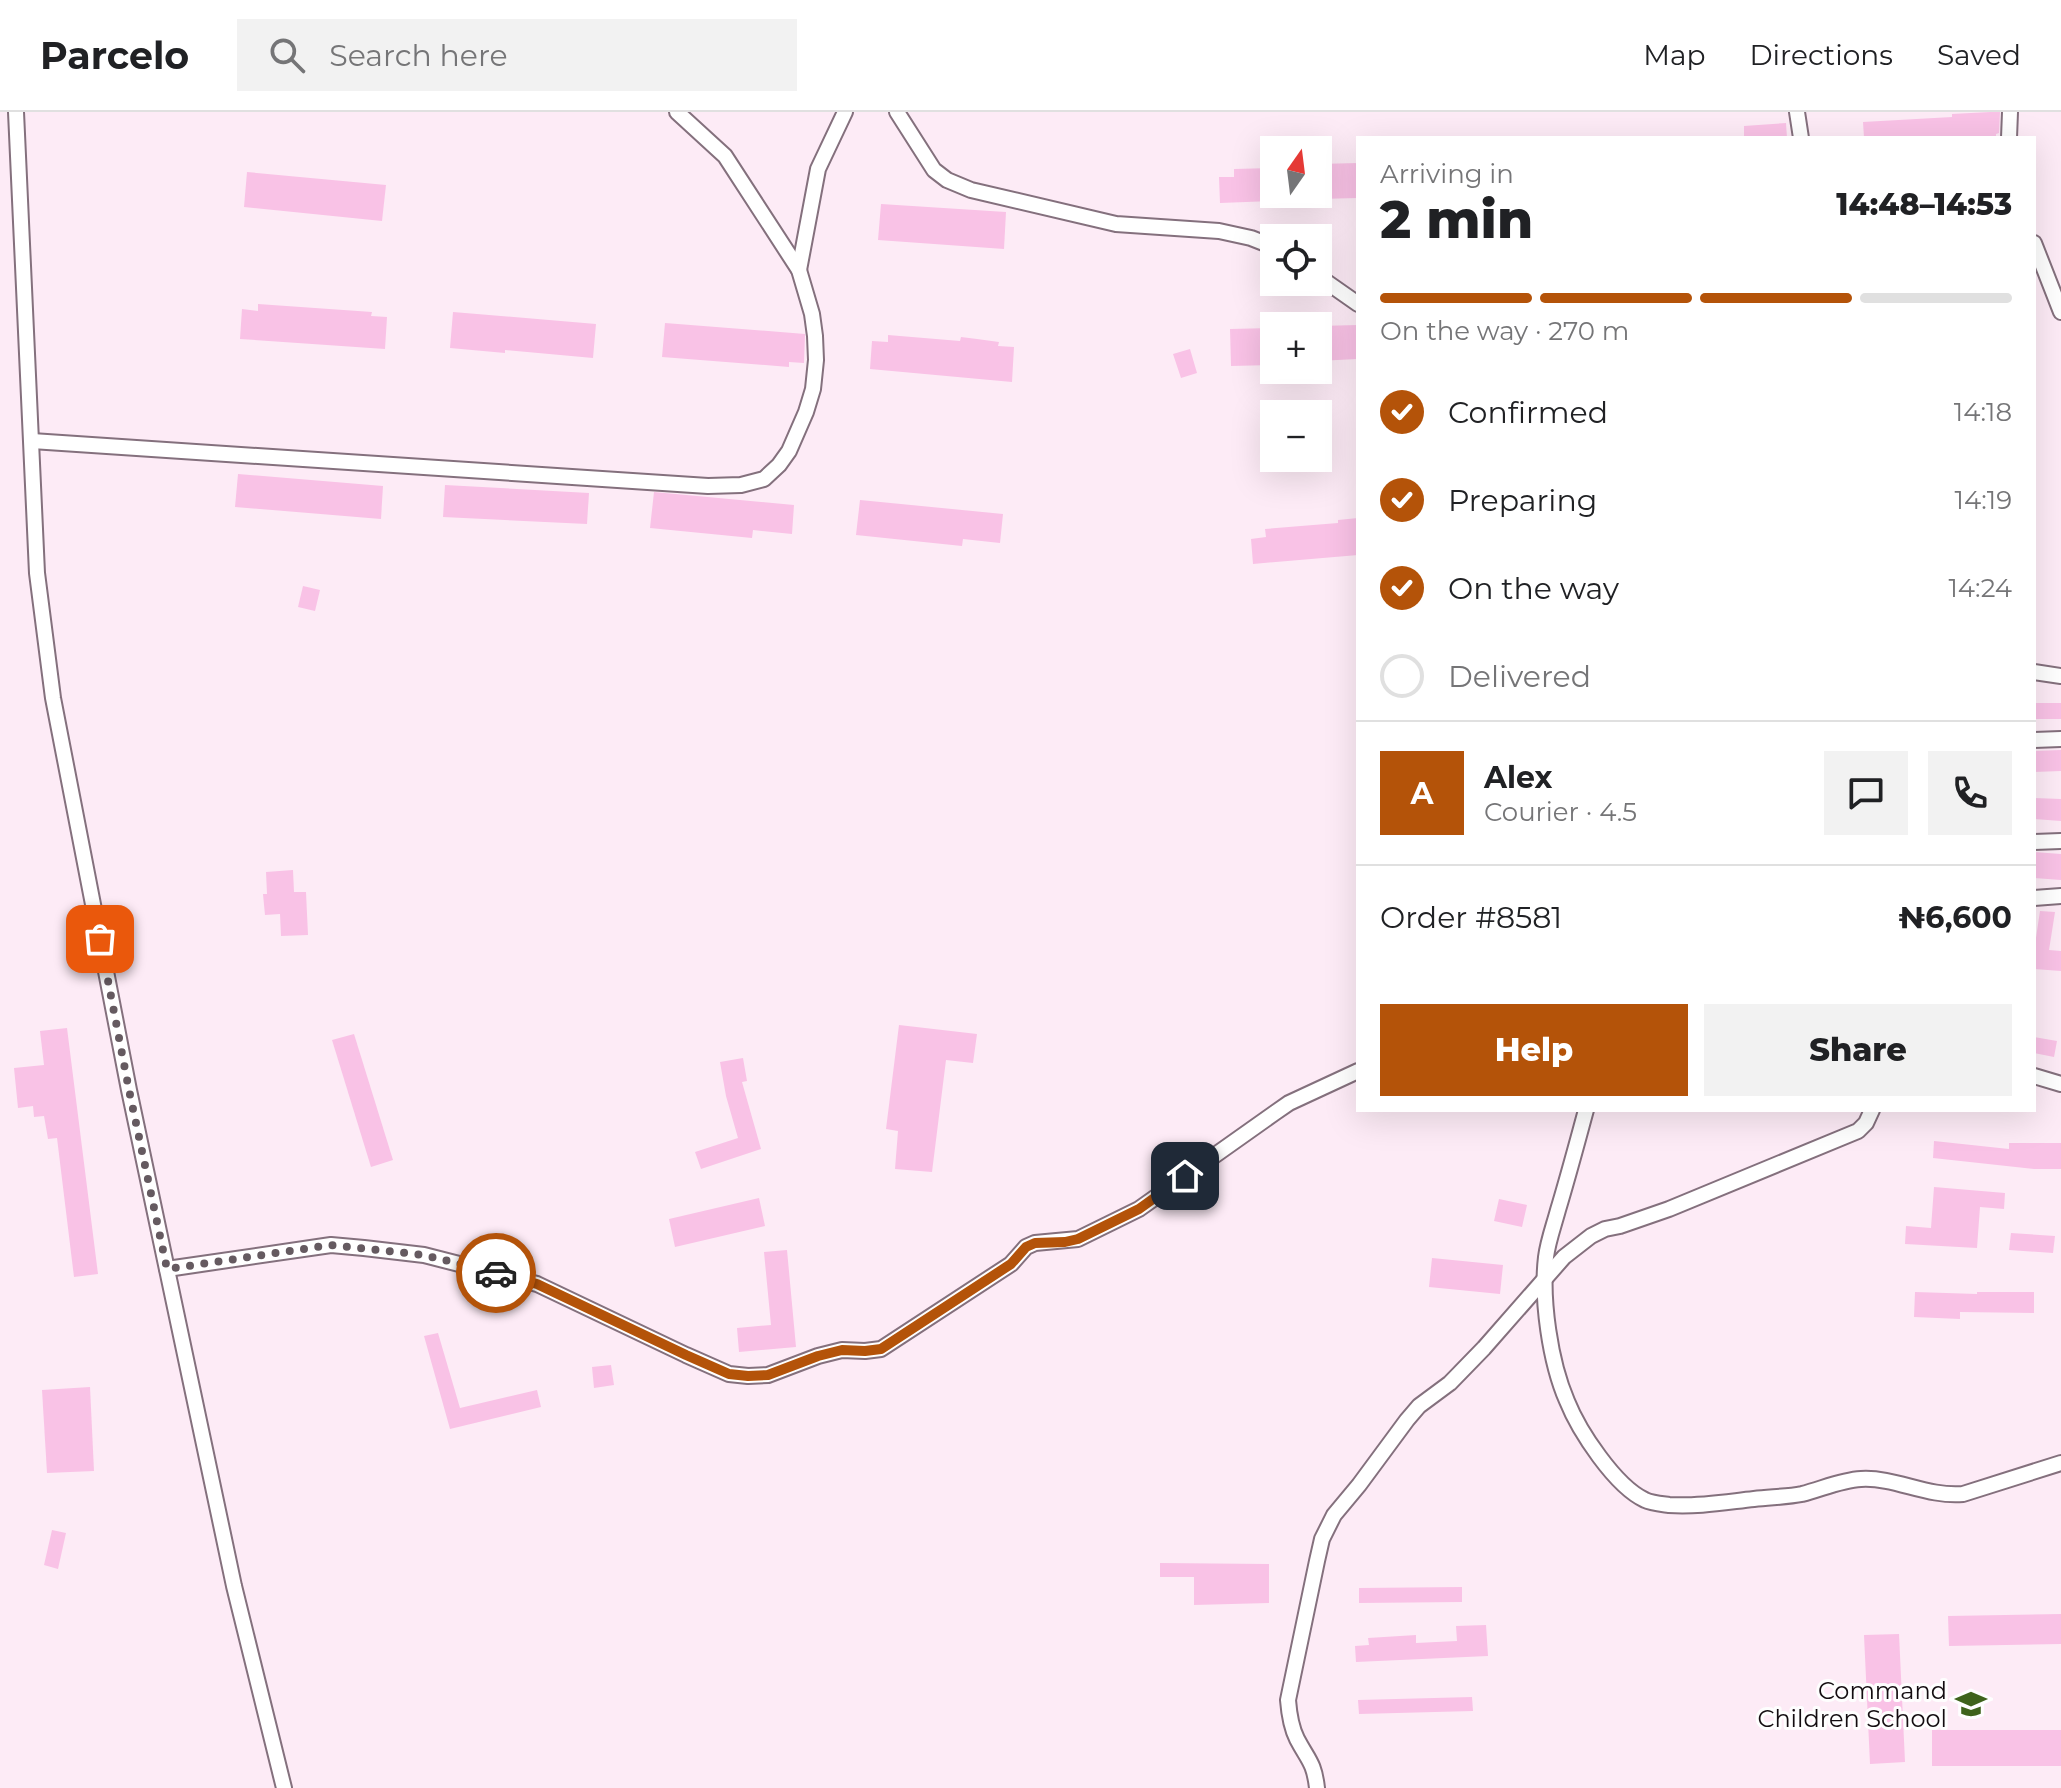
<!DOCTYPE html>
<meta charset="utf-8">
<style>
body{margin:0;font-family:Montserrat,sans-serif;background:#f2f2f2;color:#202124;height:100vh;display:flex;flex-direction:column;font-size:30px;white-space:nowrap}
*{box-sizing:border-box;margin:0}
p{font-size:26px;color:#757577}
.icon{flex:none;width:44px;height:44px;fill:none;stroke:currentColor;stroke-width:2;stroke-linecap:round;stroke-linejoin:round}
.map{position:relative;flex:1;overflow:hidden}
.details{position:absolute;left:1356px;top:24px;width:680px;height:976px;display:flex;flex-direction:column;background:#fff;border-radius:0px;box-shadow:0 8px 32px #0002}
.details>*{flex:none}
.needle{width:52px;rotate:14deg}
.fabs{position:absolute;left:1260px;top:24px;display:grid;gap:16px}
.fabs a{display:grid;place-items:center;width:72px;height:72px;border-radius:0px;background:#fff;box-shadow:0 8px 32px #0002;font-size:40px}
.pin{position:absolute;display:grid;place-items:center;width:68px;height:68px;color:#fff;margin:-34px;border-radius:16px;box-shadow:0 4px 12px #0006}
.courier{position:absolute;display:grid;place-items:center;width:80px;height:80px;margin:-40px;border:6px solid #b45309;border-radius:50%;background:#fff;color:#222;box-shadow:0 2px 10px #0007}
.overview em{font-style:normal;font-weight:800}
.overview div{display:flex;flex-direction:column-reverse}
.overview{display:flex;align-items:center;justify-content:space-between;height:136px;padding:0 24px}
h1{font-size:52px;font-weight:800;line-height:60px}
.bar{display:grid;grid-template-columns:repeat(4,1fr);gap:12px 8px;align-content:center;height:96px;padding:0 24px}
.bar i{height:10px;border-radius:6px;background:#e0e0e0}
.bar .on{background:#b45309}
.bar p{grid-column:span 4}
.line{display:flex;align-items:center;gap:20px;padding:0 24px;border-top:2px solid #e0e0e0}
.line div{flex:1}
.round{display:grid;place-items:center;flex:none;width:84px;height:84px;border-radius:0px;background:#f2f2f2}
ol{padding:0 24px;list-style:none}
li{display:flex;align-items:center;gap:24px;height:88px}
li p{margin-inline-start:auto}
li .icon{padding:8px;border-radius:50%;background:#b45309;color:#fff;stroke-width:4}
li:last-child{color:#757577}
li i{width:44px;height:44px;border:4px solid #e0e0e0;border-radius:50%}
.cta{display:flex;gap:16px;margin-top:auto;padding:16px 24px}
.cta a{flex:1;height:92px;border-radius:0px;background:#b45309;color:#fff;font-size:32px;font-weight:800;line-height:92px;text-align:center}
.cta a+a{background:#f2f2f2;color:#202124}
header{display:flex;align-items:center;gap:48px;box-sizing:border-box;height:112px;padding:0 40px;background:#fff;border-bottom:2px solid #e0e0e0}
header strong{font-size:38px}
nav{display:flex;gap:44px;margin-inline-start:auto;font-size:28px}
.search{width:560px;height:72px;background:#f2f2f2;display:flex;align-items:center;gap:20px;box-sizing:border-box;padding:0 28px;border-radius:0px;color:#757577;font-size:30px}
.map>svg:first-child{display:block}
.building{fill:#f9c2e6}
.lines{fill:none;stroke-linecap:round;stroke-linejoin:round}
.minor-casing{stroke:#84707d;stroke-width:18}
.minor{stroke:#fff;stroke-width:14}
.done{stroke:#655a60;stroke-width:8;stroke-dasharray:0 14.4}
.route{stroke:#b45309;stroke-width:10}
.labels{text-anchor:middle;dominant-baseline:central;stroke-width:6;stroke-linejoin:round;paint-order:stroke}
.poi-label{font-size:24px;fill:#130c10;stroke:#fefefe;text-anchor:end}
</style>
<header>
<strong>Parcelo</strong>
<div class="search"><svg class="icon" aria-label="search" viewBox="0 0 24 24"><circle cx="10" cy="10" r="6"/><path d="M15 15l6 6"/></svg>Search here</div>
<nav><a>Map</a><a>Directions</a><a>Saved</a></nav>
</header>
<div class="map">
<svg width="2061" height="1676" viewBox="0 0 2061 1676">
<rect width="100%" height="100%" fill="#fdebf6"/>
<!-- building -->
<g class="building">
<path d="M1990 0H2000L1999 21 1996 22V26H1864L1863 10 1952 5V2Z"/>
<path d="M1786 11 1787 26H1744V14Z"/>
<path d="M1358 51V86L1318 87V52Z"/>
<path d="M1274 56V89L1220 91 1219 65H1234V57Z"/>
<path d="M247 60 386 73 382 109 244 95Z"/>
<path d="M881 92 1006 100 1004 137 878 128Z"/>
<path d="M258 192 372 200 371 204 387 205 385 237 240 227 242 197 258 199Z"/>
<path d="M453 200 596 212 593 246 505 238V241L450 236Z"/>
<path d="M665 211 805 222 804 251 789 250V255L662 245Z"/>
<path d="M1358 213 1357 247 1318 249V214Z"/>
<path d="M1274 216V253L1231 254 1230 217Z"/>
<path d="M888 223 960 229 961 225 977 227 999 230 998 234 1014 235 1012 270 870 257 872 229 888 230Z"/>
<path d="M1190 237 1197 261 1181 266 1173 242Z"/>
<path d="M238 362 383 374 381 407 235 395Z"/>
<path d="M445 373 589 381 587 412 443 405Z"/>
<path d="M654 380 794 393 792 422 753 418 752 426 650 416Z"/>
<path d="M860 388 1003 402 1000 431 963 427 962 434 856 423Z"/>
<path d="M1358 406V443L1253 452 1251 427 1266 425 1265 417 1338 411V408Z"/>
<path d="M303 474 320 478 315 499 298 495Z"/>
<rect x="2034" y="591" width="27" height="16"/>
<path d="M2061 638V659L2034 660V639Z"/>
<path d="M2034 686 2061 687V709L2034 707Z"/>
<path d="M2034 740 2061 742V768L2034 766Z"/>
<path d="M293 758 294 780H306L308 823 281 824 280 802 265 803 263 782H267L266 760Z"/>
<path d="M2040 799 2055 800 2049 838 2061 839V859L2034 857V839Z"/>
<path d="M899 913 977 922 973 951 946 948 932 1060 895 1057 898 1019 886 1017Z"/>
<path d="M67 916 98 1162 74 1165 57 1026 48 1027 44 1004 34 1005 33 994 18 996 14 956 44 953 40 919Z"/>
<path d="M354 922 393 1048 371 1055 332 928Z"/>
<path d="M2034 925 2057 929 2054 945 2034 941Z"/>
<path d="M743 946 747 969 742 970 761 1037 701 1057 695 1040 738 1026 726 984 720 950Z"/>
<path d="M1934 1029 2009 1037V1031H2061V1057H2034L1933 1046Z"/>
<path d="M1934 1075 2005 1081 2004 1097 1980 1095 1977 1136 1905 1132 1906 1114 1931 1116Z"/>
<path d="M759 1086 765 1114 675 1135 669 1107Z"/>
<path d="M1499 1087 1527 1093 1522 1115 1494 1109Z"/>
<path d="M2011 1121 2055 1124 2053 1141 2009 1138Z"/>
<path d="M787 1138 796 1235 739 1240 737 1216 771 1213 764 1140Z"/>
<path d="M1432 1146 1503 1153 1500 1182 1429 1175Z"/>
<path d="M1915 1180 1977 1182V1180H2034V1201L1960 1200V1207L1914 1205Z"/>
<path d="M438 1221 460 1296 537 1278 541 1295 450 1317 424 1224Z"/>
<path d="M611 1253 614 1273 594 1276 592 1255Z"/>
<path d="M90 1275 94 1359 47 1361 42 1278Z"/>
<path d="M52 1418 66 1421 58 1457 44 1453Z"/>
<path d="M1160 1451 1269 1452V1491L1194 1493V1465H1160Z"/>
<path d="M1462 1475V1490L1359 1491V1476Z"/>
<path d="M2061 1502V1532L1949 1534 1948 1504Z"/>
<path d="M1486 1513 1488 1544 1356 1550 1355 1534 1369 1533 1368 1526 1416 1523V1531L1457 1529 1456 1514Z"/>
<path d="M1899 1522 1905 1650 1870 1652 1864 1523Z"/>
<path d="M1472 1585 1473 1599 1359 1602 1358 1588Z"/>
<rect x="1932" y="1618" width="129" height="36"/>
</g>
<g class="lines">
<defs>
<g id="minor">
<path d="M16 0 37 461 53 586 129 978 234 1474 284 1676"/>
<path d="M897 0 934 58 947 68 971 78 1116 112 1219 119 1251 126 1274 135"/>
<path d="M1797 0 1801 26"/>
<path d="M2009 26 2010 0"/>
<path d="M2034 131 2061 200"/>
<path d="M799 158 818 57 845 0"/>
<path d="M1318 164 1358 192"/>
<path d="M32 329 708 374 741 373 764 367 779 353 789 339 806 300 813 277 816 248 815 224 812 202 799 158 725 44 677 0"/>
<path d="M2034 560 2061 564"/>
<path d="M2034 628 2061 627"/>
<path d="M2034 730 2061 729"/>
<path d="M2034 786 2061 784"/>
<path d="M2034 964 2061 972"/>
<path d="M1586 998C1577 1031 1568 1065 1558 1098 1554 1113 1548 1129 1546 1145 1541 1187 1550 1250 1567 1289 1579 1319 1615 1374 1645 1388 1651 1391 1662 1392 1669 1393 1697 1395 1726 1390 1754 1387 1770 1385 1787 1385 1802 1382 1822 1377 1841 1368 1861 1367 1896 1365 1926 1385 1963 1382L2061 1351"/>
<path d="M167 1157 331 1133 364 1136 424 1143 537 1172 686 1243 729 1262 748 1264 768 1263 818 1244 842 1238 865 1239 881 1237 1011 1152 1026 1135 1035 1131 1078 1127 1139 1097 1276 1000 1289 991 1358 959"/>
<path d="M1317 1676C1314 1650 1308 1648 1297 1627 1291 1615 1289 1601 1288 1588L1317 1449 1322 1427 1334 1403 1359 1373 1407 1308 1419 1294 1450 1271 1484 1236 1564 1145 1591 1124 1605 1117 1620 1114 1669 1097 1858 1019 1866 1011 1872 998"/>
</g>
</defs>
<!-- minor casing -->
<use href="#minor" class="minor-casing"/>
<!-- minor -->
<use href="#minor" class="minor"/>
</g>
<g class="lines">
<!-- done -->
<path class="done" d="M100 827 129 978 167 1157 331 1133 424 1143 496 1161"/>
<!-- route -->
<path class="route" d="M496 1161 537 1172 686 1243 729 1262 748 1264 768 1263 818 1244 842 1238 865 1239 881 1237 1011 1152 1026 1135 1035 1131 1065 1130 1078 1127 1139 1097 1185 1064"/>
</g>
<!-- icons -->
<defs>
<symbol id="school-bare" viewBox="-9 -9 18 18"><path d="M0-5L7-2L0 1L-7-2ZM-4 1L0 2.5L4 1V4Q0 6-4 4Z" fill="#3e621b" stroke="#fefefe" stroke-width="2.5" paint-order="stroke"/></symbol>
</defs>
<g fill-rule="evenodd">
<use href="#school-bare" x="1949" y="1570" width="44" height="44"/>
</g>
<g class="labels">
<!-- poi labels -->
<g class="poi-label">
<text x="1947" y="1578">Command<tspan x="1947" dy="28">Children School</tspan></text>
</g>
</g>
</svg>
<div class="fabs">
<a><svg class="needle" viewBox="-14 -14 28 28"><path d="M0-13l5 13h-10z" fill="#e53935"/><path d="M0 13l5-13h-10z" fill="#757577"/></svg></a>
<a><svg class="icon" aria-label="locate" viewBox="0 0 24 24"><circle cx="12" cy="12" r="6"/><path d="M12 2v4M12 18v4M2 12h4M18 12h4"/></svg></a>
<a>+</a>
<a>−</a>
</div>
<div class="pin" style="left:100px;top:827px;background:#ea580c"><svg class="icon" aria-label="bag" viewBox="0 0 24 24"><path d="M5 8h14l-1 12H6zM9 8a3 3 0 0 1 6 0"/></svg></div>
<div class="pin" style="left:1185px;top:1064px;background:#1f2937"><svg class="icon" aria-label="home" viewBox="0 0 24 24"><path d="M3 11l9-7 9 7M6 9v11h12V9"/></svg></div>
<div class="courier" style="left:496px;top:1161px"><svg class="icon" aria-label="car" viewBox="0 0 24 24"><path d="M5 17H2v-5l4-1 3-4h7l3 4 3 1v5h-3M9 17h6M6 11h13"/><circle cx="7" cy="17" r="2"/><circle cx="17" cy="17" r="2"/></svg></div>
<section class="details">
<div class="overview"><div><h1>2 min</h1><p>Arriving in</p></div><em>14:48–14:53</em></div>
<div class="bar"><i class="on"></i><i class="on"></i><i class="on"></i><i></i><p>On the way · 270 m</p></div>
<ol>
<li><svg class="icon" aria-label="check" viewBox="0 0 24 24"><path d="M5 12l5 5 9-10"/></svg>Confirmed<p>14:18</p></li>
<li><svg class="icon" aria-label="check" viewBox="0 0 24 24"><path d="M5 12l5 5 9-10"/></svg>Preparing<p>14:19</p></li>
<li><svg class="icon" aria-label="check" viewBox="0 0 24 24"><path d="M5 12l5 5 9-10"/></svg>On the way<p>14:24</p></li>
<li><i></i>Delivered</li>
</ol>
<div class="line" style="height:144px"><b class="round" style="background:#b45309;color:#fff">A</b><div><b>Alex</b><p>Courier · 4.5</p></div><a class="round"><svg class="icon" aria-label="chat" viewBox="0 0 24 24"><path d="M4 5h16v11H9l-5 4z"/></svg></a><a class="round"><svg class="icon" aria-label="phone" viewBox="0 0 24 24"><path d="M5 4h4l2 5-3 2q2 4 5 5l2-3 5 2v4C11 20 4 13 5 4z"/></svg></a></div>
<div class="line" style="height:104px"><div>Order #8581</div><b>₦6,600</b></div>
<div class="cta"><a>Help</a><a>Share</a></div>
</section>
</div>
